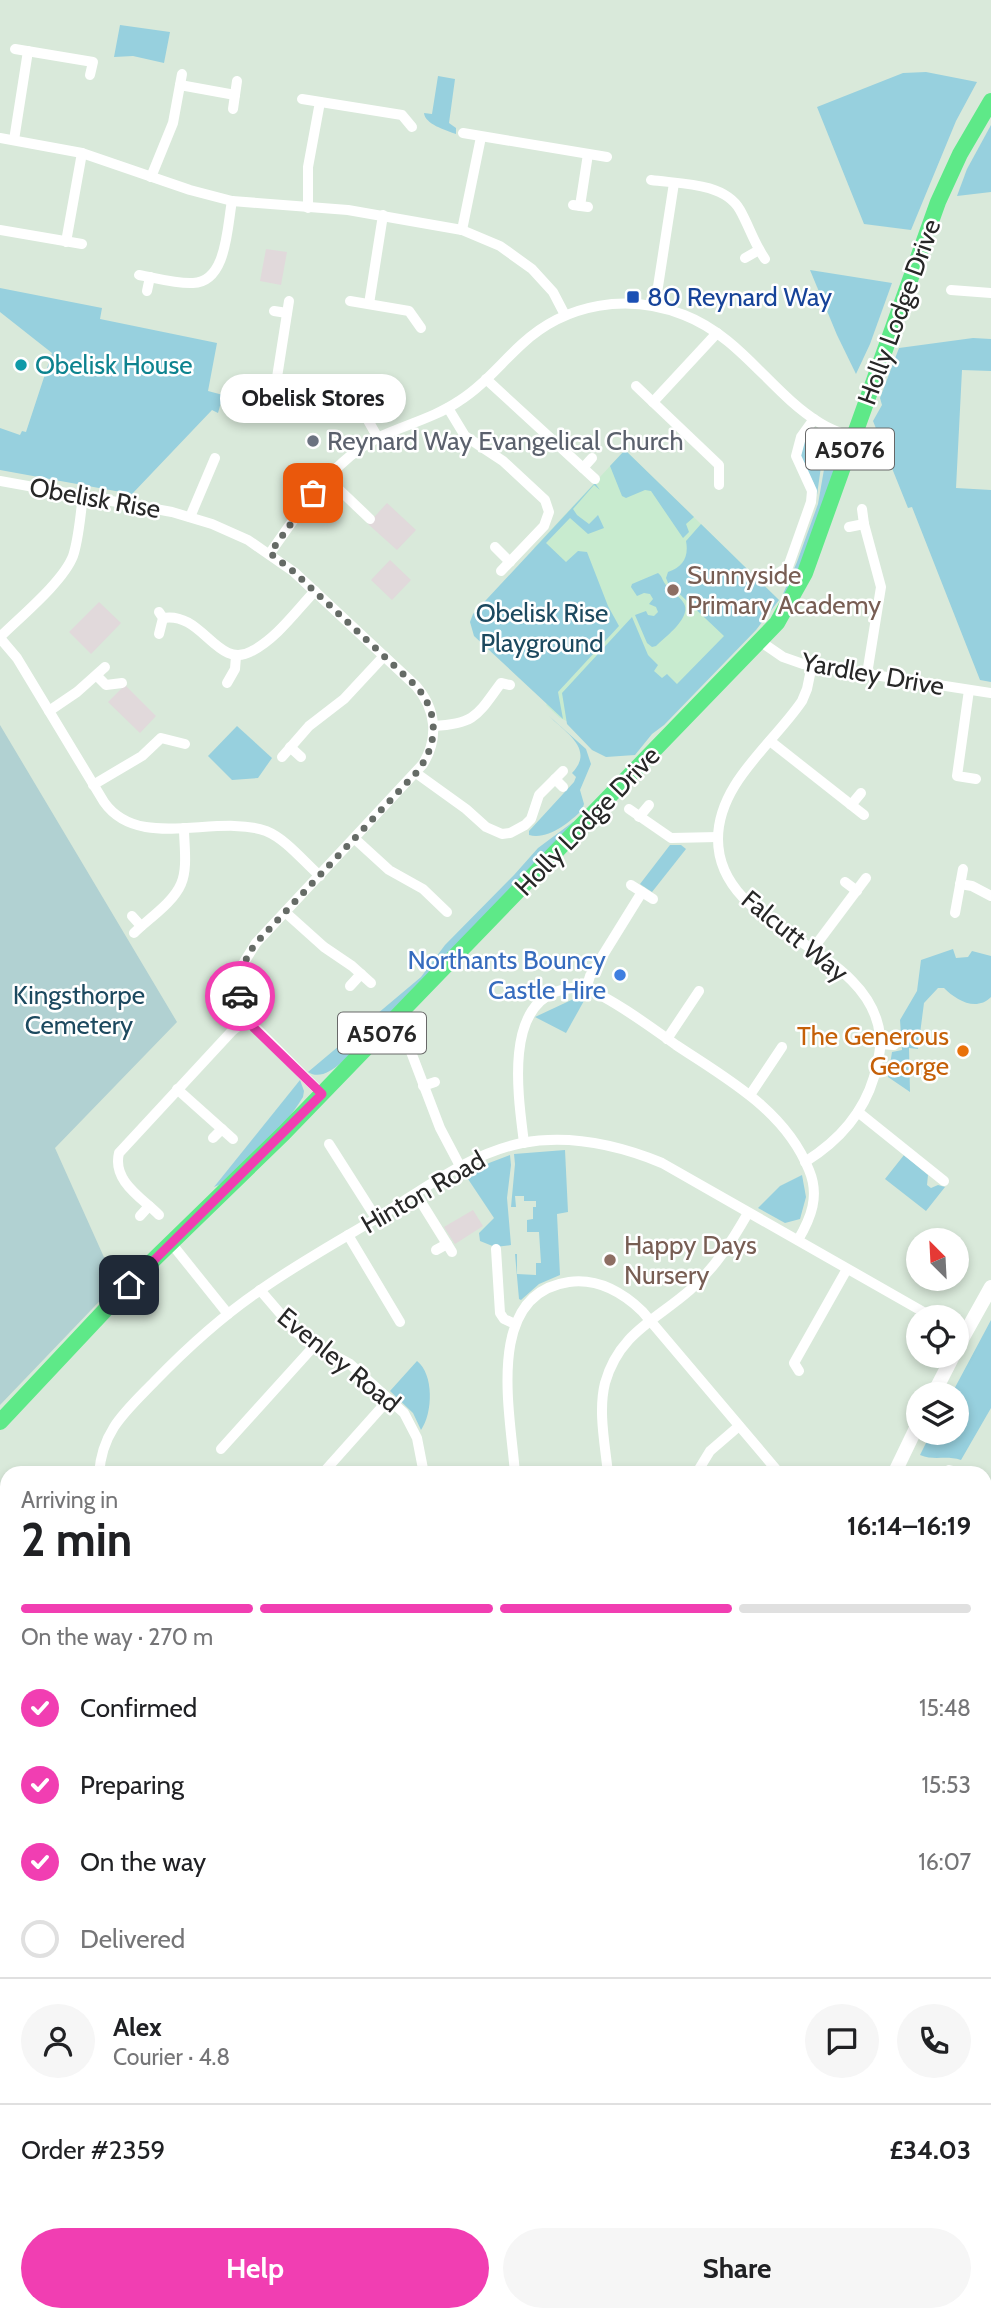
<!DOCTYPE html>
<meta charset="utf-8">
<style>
body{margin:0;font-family:Cabin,sans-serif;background:#f6f6f6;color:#202124;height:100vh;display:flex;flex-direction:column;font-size:26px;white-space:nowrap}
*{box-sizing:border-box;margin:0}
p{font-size:23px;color:#757577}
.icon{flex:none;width:38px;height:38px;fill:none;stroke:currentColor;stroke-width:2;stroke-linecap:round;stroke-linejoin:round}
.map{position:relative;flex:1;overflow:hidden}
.sheet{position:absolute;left:0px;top:1466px;width:992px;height:856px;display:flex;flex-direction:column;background:#fff;border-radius:21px 21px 0 0;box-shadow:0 4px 10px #0003}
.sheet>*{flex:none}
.needle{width:46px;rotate:336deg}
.tools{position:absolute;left:906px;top:1228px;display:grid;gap:14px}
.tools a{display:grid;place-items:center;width:63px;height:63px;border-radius:50%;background:#fff;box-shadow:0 4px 10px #0003;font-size:35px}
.pin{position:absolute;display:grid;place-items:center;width:60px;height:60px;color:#fff;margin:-30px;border-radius:14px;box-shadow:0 4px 10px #0006}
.courier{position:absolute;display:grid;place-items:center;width:70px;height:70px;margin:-35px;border:5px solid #f13eb2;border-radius:50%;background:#fff;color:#222;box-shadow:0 2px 9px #0007}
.bubble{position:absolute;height:49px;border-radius:24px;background:#fff;box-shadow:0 4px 10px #0003;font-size:23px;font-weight:800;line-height:49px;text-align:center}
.headline em{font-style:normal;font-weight:800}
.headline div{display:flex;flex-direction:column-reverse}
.headline{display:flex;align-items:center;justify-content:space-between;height:119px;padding:0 21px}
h1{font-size:46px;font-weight:800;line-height:52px}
.bar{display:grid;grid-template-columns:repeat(4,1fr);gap:10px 7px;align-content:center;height:84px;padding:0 21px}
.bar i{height:9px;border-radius:5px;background:#e0e0e0}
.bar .current{background:#f13eb2}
.bar p{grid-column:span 4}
.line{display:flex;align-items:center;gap:18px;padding:0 21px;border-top:2px solid #e0e0e0}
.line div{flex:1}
.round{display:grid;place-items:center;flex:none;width:74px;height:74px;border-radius:37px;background:#f6f6f6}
ol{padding:0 21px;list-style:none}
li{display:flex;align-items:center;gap:21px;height:77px}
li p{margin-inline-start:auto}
li .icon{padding:7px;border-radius:50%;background:#f13eb2;color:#fff;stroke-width:4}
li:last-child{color:#757577}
li i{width:38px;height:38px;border:4px solid #e0e0e0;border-radius:50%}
.button{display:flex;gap:14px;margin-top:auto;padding:14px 21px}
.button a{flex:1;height:80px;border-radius:42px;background:#f13eb2;color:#fff;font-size:28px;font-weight:800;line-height:80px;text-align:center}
.button a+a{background:#f6f6f6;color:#202124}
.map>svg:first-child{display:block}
.industrial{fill:#e1d9db}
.education{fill:#c8ebcf}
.green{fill:#97d0de}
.cemetery{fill:#b1d1d2}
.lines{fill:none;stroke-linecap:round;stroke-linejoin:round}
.street{stroke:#fff;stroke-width:10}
.secondary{stroke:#fff;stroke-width:14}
.primary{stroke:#5ee988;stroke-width:16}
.highway{stroke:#5cf657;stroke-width:18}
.done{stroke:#656b66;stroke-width:7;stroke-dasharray:0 12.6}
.route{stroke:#f13eb2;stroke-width:9}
.transit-dot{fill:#1a4fb4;stroke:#fff;stroke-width:2.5}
.culture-dot{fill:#0f9aa8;stroke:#fff;stroke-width:2.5}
.worship-dot{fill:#6b7280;stroke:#fff;stroke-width:2.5}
.education-dot{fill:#8d6e63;stroke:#fff;stroke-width:2.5}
.shop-dot{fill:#3f7fe0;stroke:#fff;stroke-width:2.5}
.food-dot{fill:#e8710a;stroke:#fff;stroke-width:2.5}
.labels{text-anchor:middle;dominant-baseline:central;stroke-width:5;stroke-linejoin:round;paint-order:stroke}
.shield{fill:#fff;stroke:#686868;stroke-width:2}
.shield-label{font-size:24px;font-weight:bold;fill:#272727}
.transit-label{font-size:26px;fill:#164399;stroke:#fff;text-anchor:start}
.street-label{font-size:26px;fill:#272727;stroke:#fff}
.culture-label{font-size:26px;fill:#0d838f;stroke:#fff;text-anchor:start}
.worship-label{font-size:26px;fill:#5b616d;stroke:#fff;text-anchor:start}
.education-label{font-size:26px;fill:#785e54;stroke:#fff;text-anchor:start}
.park-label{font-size:26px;fill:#1c495f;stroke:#fff}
.shop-label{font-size:26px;fill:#366cbe;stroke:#fff;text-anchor:end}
.food-label{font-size:26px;fill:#c56008;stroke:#fff;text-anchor:end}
</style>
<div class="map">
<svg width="991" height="2322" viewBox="0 0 991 2322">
<rect width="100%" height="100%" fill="#d9e9da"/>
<!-- industrial -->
<g class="industrial">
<path d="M266 249 287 252 281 285 260 281Z"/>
<path d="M387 503 416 530 397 550 368 524Z"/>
<path d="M390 560 411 580 392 600 371 580Z"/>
<path d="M99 602 121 623 91 654 69 632Z"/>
<path d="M125 685 156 716 140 733 108 702Z"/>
<path d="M473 1210 483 1226 455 1244 444 1227Z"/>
</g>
<!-- education -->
<g class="education">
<path d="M625 450 779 600 756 630 664 725 621 745 560 718 546 705 617 627 534 548Z"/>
<path d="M985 1748H991V2010L985 2012Z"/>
</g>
<!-- green -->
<g class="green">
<path d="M120 25 170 32 164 63 133 56 114 57Z"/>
<path d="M926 72 977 82 956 121 911 230 864 224 817 107 903 73Z"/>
<path d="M438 76 455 79 449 123 456 128V134C445 130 425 124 424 113L432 114Z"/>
<path d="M991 125V192L957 196 967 169Z"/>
<path d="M810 270 892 283 870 344 856 374 837 335Z"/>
<path d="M0 288 102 308 100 319 217 343 208 391 223 395 218 413 212 410 132 494 0 470V428L20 435 22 431 26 432 52 353 0 312Z"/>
<path d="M973 338 991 339V371L962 370 956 488 991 490V682L980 680 912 507 908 508 873 421 882 405 880 398 899 348Z"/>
<path d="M812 432 825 438 817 495 814 484 800 456 805 438Z"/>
<path d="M830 435 838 440 842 448 810 542 786 597 783 594 797 562 818 504Z"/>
<path d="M625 450 694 517 686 524 689 532 683 538 651 491 645 490 626 498 622 496 610 466Z"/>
<path d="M595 483 600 490 594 485 573 509 577 515 589 524 598 515 604 528 588 534 570 518 546 543 566 562 578 551 587 552 608 606 619 626 558 692 563 719 474 636 470 622 473 614Z"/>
<path d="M701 524 779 600 756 630 664 725 652 734 635 755 606 757 592 750 567 724 562 693 632 617 648 655 658 665 654 671 662 678 667 674 677 684 724 636 668 583 666 578 668 572C683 567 689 557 686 541Z"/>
<path d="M658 573C663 577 662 581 667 586 672 592 679 596 683 602 694 616 665 637 656 646L652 647 647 643 635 615 646 611 648 615 654 616 658 612 656 607 649 604 653 599 650 594 644 593 637 596 631 587 632 584Z"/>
<path d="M549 716 586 749 591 764 580 790 584 804 582 810C569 823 548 840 529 835V831L574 782 576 777 572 773C595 749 566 733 549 716Z"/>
<path d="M237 726 272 758 258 778 232 780 208 756Z"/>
<path d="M573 822 575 824 362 1044C348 1055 326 1084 308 1072L421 977 445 945 514 875 538 848Z"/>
<path d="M670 845H681L686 849 652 892 640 884Z"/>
<path d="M953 949 956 958 968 957 972 951 991 956V997C976 1012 956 1000 944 988H938L924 1003 918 1049 909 1048 910 1092 888 1077 892 1052 902 1050 900 1020 917 991 921 960Z"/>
<path d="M582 995 585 999 566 1033 535 1017Z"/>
<path d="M300 1080 304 1091 303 1097C286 1125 244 1175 214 1187Z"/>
<path d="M565 1150 568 1212 557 1214 560 1275 539 1284 521 1300 519 1299 515 1254H517V1274L536 1275V1263H541L539 1232H527V1220L533 1219V1207H536V1201H524V1196H515L516 1207H511L515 1164 514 1154Z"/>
<path d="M510 1155 511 1165 507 1198 511 1245 495 1247 480 1241 479 1233 494 1218 466 1176 489 1163Z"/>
<path d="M904 1155 928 1175 927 1185 931 1188 938 1185 945 1187 926 1211 885 1179Z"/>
<path d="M802 1175 806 1197 800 1219 785 1223 758 1208 780 1186Z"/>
<path d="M991 1320V1408L961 1460C946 1455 934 1461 920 1455L931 1433H957V1395H951Z"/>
<path d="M417 1361C434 1374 433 1413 421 1430L413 1413 390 1391Z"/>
<path d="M985 1748H991V1847L989 1839 985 1840Z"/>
<path d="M7 2217V2315H437L441 2322H0V2250Z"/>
</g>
<!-- cemetery -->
<path class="cemetery" d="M0 725 177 1022 55 1148 116 1284 0 1405Z"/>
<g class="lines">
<!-- street -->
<g class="street">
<path d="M15 49 93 62 90 75"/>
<path d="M180 85 235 95"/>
<path d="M302 99 402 115 412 127"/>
<path d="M233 109 237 81"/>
<path d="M463 133 607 157"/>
<path d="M0 138 82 153 190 190 232 201 348 210 462 230 500 246 532 269 553 292 565 315"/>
<path d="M14 140 28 51"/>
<path d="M151 177 173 123 182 74"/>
<path d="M651 180C679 184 724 182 740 210 749 226 754 243 765 259"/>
<path d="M573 205 588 207"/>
<path d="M580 206 588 154"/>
<path d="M308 208V167L320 102"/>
<path d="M0 230 82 244"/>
<path d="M462 230 481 137"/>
<path d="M66 242 82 153"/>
<path d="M745 258 759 250"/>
<path d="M139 275C156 278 176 284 193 283 227 282 227 227 232 201"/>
<path d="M951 290 991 293"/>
<path d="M147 291 150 277"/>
<path d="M350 301 409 311 421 328"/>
<path d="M369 304 383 215"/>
<path d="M655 306 674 183"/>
<path d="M274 311 287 313"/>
<path d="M486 379 595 479"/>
<path d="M636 386 719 465V485"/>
<path d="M254 387 352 405 365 415 378 438"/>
<path d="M275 390 289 301"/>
<path d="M653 402 717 333"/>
<path d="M448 408 465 436 503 461 545 500 549 512 544 526 501 571"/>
<path d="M583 468 592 458"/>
<path d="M327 478 370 519"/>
<path d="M0 481 172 512 212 524 248 540 294 572 416 686C436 709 439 738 423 764L256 943 243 964 240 985 247 1019 322 1094"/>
<path d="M862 509 864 524 881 587 867 674"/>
<path d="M190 517 215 458"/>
<path d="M849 527 864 524"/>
<path d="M495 547 510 562"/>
<path d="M270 553C300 511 330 463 377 438 404 425 434 418 459 401 483 386 501 363 522 344 566 303 628 293 684 315 741 337 771 393 820 423 831 430 843 434 854 438"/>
<path d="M769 579 788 567 811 502 812 491 796 456 801 437 814 419"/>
<path d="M159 612 163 618 159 634"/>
<path d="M163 618C203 611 217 671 252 651 277 638 296 611 315 591"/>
<path d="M0 637C20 617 63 582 73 556 79 538 80 516 83 497"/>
<path d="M0 638 17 658 104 802C139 852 216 813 266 831 286 839 304 862 320 876"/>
<path d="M761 642 783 657 803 664 991 693"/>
<path d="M97 676 106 685 122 683"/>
<path d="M227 683 235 669 236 656"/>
<path d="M969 690 957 776 976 779"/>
<path d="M49 711 77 692 105 667"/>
<path d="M434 726C476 724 478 714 501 683L510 685"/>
<path d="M770 741 864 815"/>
<path d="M290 747 301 757"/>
<path d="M282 757 309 726 344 699 384 656"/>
<path d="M416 773 466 809 486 827 502 834 510 833 525 825 531 819 539 795 563 771"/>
<path d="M555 779 563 787"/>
<path d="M93 785 142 756 161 738 185 744"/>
<path d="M851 805 861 793"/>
<path d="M629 809 671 838 718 837"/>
<path d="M639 817 649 805"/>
<path d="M355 839 389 870 423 889 447 912"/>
<path d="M845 882 857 891"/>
<path d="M960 884 972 886 991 896"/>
<path d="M631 885 653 899"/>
<path d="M285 912 324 947 352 966 371 983"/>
<path d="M955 913 963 869"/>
<path d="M132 916 141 926"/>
<path d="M134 933C148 919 173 903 181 884 188 868 184 845 184 828"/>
<path d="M812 950 866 878"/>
<path d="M350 986 361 974"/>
<path d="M586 989 590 976 642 892"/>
<path d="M667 1039 699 991"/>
<path d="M408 1044 440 1128 460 1166"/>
<path d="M881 1044 894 1045"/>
<path d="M423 1086 435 1082"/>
<path d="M177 1089 233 1139"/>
<path d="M750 1095 782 1047"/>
<path d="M858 1112 944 1181"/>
<path d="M213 1138 222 1129"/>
<path d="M524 1143C519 1101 504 1012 555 992 564 989 576 986 586 989 609 996 655 1030 676 1045 727 1079 785 1110 809 1170 820 1196 811 1218 798 1240"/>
<path d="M329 1144 376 1218"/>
<path d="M805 1162C837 1142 863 1114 874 1077 877 1064 882 1049 880 1036 871 944 718 933 718 839 718 783 773 744 802 701L807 689 812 665"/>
<path d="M416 1194 452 1252"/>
<path d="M159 1215C142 1198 112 1181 119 1153L232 1031 247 1019"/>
<path d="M140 1216 149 1206"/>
<path d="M348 1235 400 1322"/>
<path d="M171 1243 228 1314"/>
<path d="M496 1249 500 1313 504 1319 515 1324"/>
<path d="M436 1250 447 1244"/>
<path d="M260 1290 297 1333 315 1345 350 1364 404 1413 417 1438 424 1474"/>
<path d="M799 1371 794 1363 847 1269"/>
<path d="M221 1449 315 1345"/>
<path d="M949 1470 966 1474"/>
<path d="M99 1474C102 1430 126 1411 155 1381 187 1348 221 1317 259 1291 297 1264 337 1242 377 1218 423 1190 468 1154 522 1143 570 1134 618 1145 662 1163L934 1318"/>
<path d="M322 1474 389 1399"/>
<path d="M515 1474C511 1415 483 1294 569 1282 598 1278 622 1292 642 1311L780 1474"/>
<path d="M608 1474C605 1444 598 1411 605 1383 619 1333 656 1320 690 1290 715 1268 732 1241 748 1213"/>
<path d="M696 1474 710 1451 739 1426"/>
<path d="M985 1486 991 1487"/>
<path d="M0 1534 7 1529"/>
<path d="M985 1556 991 1555"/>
<path d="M0 1877 7 1885"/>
<path d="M985 2049 991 2048"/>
<path d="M0 2072 7 2074"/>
<path d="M985 2212 991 2204"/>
<path d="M687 2322 690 2315"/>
<path d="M783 2322 786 2315"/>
<path d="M896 2322 900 2315"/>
</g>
<!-- secondary -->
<g class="secondary">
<path d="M957 1348 991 1287"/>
<path d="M933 1395 953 1356"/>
<path d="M894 1474 919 1422"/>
<path d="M568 2322 570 2315"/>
</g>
<!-- primary -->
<path class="primary" d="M0 1422 139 1274 284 1133 777 623 805 573 938 202 960 154 991 101"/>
<!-- highway -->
<g class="highway">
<path d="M0 1651 7 1660"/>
<path d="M456 2315 460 2322"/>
</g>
</g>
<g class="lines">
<!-- done -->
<path class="done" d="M240 996C239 975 244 959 256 943L416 773C438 746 440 713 416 686L294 572 270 553 313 493"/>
<!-- route -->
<path class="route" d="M129 1285 322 1094 254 1028 245 1014 240 996"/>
</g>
<!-- markers -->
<rect class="transit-dot" x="626" y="290" width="14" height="14" rx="3.5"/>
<circle class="culture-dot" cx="21" cy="365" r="7"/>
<circle class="worship-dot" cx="313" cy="441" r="7"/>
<g class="education-dot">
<circle cx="673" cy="590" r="7"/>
<circle cx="610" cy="1260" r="7"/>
</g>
<circle class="shop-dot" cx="620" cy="975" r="7"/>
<circle class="food-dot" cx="963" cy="1051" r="7"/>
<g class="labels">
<!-- shield labels -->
<g class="shield">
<rect x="806" y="428.5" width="88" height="41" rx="5"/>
<rect x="338" y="1012.5" width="88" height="41" rx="5"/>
</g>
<g class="shield-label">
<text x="850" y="449">A5076</text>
<text x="382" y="1033">A5076</text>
</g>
<!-- transit labels -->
<g class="transit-label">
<text x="647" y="297">80 Reynard Way</text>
</g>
<!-- street labels -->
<g class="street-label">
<text transform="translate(899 312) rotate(-70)">Holly Lodge Drive</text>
<text transform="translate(95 498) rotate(10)">Obelisk Rise</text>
<text transform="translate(873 674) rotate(10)">Yardley Drive</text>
<text transform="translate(587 821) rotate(-46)">Holly Lodge Drive</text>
<text transform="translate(795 936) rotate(39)">Falcutt Way</text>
<text transform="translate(423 1192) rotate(-30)">Hinton Road</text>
<text transform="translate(339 1360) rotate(39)">Evenley Road</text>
</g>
<!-- culture labels -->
<g class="culture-label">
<text x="35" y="365">Obelisk House</text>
</g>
<!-- worship labels -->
<g class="worship-label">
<text x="327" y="441">Reynard Way Evangelical Church</text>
</g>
<!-- education labels -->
<g class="education-label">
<text x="687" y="575">Sunnyside<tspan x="687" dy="30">Primary Academy</tspan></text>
<text x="624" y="1245">Happy Days<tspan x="624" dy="30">Nursery</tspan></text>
</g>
<!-- park labels -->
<g class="park-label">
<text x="542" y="613">Obelisk Rise<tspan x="542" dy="30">Playground</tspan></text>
<text x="79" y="995">Kingsthorpe<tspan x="79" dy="30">Cemetery</tspan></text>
</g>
<!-- shop labels -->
<g class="shop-label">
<text x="606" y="960">Northants Bouncy<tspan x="606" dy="30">Castle Hire</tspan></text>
</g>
<!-- food labels -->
<g class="food-label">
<text x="949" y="1036">The Generous<tspan x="949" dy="30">George</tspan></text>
</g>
</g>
</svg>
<div class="tools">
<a><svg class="needle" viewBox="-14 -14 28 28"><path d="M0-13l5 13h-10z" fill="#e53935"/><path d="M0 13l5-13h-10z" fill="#757577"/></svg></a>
<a><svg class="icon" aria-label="locate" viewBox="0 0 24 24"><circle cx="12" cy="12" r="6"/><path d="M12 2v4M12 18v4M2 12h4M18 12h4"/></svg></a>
<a><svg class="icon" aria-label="layers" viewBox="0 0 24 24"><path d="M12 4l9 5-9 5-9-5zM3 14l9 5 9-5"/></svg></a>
</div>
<div class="pin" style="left:313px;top:493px;background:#ea580c"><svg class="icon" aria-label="bag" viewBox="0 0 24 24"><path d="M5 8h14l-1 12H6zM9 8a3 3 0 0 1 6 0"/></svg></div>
<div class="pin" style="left:129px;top:1285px;background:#1f2937"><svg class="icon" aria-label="home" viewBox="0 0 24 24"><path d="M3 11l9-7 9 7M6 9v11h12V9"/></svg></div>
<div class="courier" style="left:240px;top:996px"><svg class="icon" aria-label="car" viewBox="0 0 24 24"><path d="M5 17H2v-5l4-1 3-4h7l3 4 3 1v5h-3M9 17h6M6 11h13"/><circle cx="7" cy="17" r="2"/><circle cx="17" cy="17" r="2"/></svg></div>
<div class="bubble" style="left:220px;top:374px;width:186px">Obelisk Stores</div>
<section class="sheet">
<div class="headline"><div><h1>2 min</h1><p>Arriving in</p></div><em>16:14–16:19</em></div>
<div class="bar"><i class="current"></i><i class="current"></i><i class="current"></i><i></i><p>On the way · 270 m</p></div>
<ol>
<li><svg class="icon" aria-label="check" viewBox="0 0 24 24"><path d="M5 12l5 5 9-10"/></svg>Confirmed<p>15:48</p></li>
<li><svg class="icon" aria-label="check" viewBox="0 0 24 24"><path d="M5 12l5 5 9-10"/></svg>Preparing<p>15:53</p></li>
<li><svg class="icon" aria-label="check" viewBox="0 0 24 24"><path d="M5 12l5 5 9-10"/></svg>On the way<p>16:07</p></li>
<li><i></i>Delivered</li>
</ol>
<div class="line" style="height:126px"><a class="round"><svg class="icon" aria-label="person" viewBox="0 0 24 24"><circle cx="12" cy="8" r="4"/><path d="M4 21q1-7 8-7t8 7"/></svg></a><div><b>Alex</b><p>Courier · 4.8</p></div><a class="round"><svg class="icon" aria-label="chat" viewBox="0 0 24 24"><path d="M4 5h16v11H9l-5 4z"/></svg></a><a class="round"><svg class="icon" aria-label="phone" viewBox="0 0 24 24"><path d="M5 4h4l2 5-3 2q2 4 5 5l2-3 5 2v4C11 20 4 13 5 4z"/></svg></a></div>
<div class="line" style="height:91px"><div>Order #2359</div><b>£34.03</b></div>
<div class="button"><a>Help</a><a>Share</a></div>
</section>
</div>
